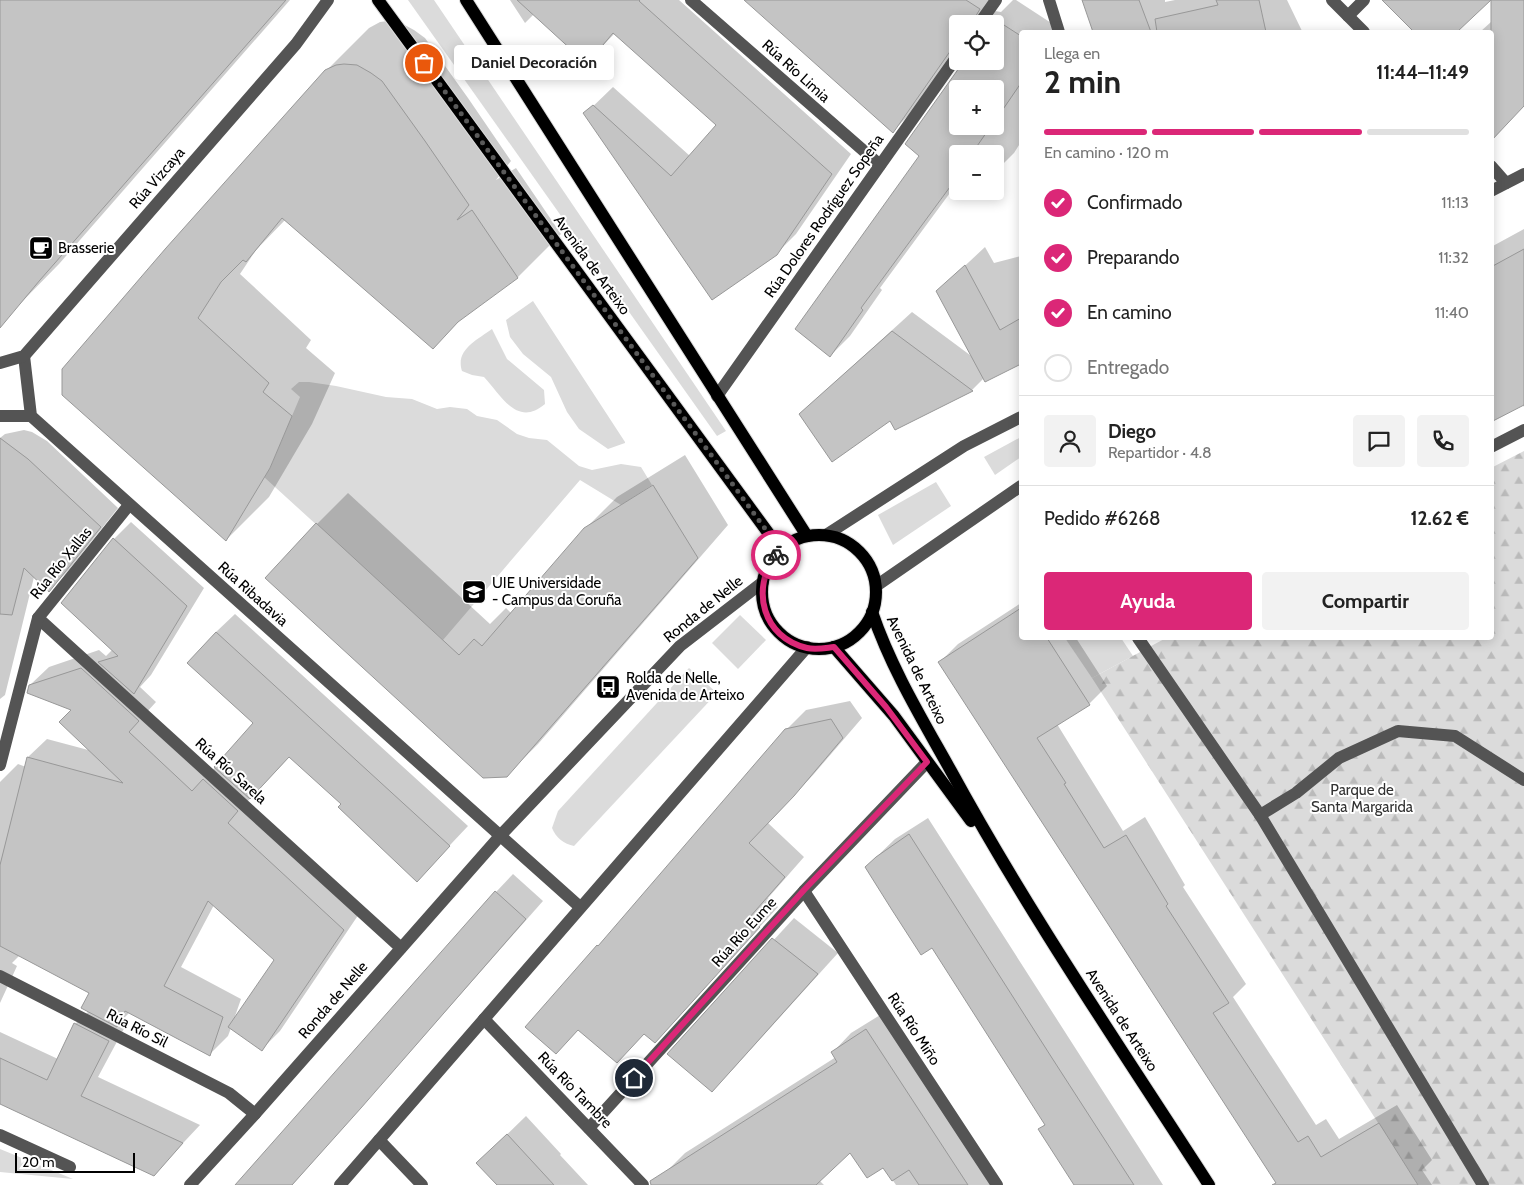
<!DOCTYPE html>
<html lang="es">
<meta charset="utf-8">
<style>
body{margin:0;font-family:Cabin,sans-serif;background:#f2f2f2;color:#222;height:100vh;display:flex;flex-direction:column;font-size:19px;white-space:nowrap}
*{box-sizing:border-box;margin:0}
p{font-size:16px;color:#767676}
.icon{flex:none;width:28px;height:28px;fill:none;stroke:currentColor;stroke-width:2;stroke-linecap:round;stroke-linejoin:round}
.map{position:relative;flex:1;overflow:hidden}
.panel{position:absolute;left:1019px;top:30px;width:475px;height:610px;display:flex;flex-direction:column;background:#fff;border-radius:5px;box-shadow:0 2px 12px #0003}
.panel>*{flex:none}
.buttons{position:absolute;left:949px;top:15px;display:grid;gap:10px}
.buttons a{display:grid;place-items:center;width:55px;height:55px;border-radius:5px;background:#fff;box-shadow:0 2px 12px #0003;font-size:25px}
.scale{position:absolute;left:15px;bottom:12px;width:120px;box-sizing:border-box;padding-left:5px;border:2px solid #000;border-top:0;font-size:14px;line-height:18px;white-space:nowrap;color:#000;-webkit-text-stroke:4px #fff;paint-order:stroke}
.pin{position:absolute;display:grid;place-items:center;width:42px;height:42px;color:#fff;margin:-21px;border:2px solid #fff;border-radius:50%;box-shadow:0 1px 5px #0007}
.courier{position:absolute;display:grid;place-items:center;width:50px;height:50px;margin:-25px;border:4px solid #db2777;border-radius:50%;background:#fff;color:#222;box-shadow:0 1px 6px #0007}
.bubble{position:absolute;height:35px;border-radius:5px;background:#fff;box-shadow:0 2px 12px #0003;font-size:16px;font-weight:700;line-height:35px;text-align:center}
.head em{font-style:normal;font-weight:700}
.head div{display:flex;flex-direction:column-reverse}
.head{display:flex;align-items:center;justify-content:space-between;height:85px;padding:0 25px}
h1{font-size:32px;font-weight:700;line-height:38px}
.bar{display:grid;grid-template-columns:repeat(4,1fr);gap:8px 5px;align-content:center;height:60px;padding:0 25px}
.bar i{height:6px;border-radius:4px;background:#e0e0e0}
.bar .selected{background:#db2777}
.bar p{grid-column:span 4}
.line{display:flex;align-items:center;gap:12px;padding:0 25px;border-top:1px solid #e0e0e0}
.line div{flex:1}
.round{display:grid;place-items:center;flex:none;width:52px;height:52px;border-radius:5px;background:#f2f2f2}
ol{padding:0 25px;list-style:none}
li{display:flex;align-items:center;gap:15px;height:55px}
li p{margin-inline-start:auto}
li .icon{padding:5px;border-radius:50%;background:#db2777;color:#fff;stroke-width:4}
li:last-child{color:#767676}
li i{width:28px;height:28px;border:2px solid #e0e0e0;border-radius:50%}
.button{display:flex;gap:10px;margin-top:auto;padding:10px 25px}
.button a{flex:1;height:58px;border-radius:5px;background:#db2777;color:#fff;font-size:20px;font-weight:700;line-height:58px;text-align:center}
.button a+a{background:#f2f2f2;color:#222}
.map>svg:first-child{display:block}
.green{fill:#dbdbdb}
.forest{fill:url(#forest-firs)}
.shadow{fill:#0003;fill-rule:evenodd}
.building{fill:#c4c4c4;stroke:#989898}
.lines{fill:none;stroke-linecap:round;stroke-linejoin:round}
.major-casing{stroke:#dbdbdb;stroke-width:14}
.minor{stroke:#545454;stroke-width:12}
.major{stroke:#000;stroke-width:12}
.done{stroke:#595959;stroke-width:5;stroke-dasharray:0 9}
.route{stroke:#db2777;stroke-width:6}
.labels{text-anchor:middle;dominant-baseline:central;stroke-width:4;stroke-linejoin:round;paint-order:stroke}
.street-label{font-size:15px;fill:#000;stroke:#fff}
.poi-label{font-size:15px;fill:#000;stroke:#fff;text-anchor:start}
.park-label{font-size:15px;fill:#323232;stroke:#fff}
</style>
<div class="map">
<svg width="1524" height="1185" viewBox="0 0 1524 1185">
<defs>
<pattern id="forest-firs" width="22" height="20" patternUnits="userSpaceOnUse" patternTransform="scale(1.25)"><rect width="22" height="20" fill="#dbdbdb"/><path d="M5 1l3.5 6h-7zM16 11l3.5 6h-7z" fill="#bababa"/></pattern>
</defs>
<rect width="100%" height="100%" fill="#fff"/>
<!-- green -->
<g class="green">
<path d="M408 0H434L726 431 717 436Z"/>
<path d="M533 301 625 442V443L608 449 579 429 567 412 551 377 523 354 510 337 506 320Z"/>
<path d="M492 329 507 359 544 390 545 404C517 428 501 395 484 377L472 375 462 371C455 350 477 340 492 329Z"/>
<path d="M299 382H309L336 386 386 397 412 399 437 409 450 407 467 409 477 416 497 420 517 434 529 438 547 440 579 466 592 470 621 464 641 467 652 485 621 505 580 480 443 640 264 477 270 468 300 397 291 389Z"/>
<path d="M1021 437V457L995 475 984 457Z"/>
<path d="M936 482 951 506 893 545 878 515Z"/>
<path d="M740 615 766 640 738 669 712 643Z"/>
<path d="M1065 638H1121L1133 656 1092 678Z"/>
<path d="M689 668 717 693 574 846C564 844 556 838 552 828L558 811Z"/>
<path d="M0 1149 73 1179 0 1172Z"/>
</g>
<!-- forest -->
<path class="forest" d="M1524 451V1185H1418L1092 678 1166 638H1491V468Z"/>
<!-- shadow -->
<g class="shadow">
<path d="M0 0H290L59 264 11 313 0 317Z"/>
<path d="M510 0H679L851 154 796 234 776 254 585 114 613 87 690 156 717 125 615 33 587 62 534 14 525 23Z"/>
<path d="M746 0H992L995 11 1001 12 1013 0H1016L1065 32H1021V142L1014 153 995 172V154H958V182L880 288 882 290 850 336 830 356 920 156 965 61H995V24H958V48L913 111 893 131ZM958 89H995V126H958Z"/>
<path d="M1084 0H1165V2L1175 0H1287L1302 31 1301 32H1094Z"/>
<path d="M1515 0H1524V106L1491 32H1480Z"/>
<path d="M388 21 401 23 414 30 425 38 468 98 511 161 496 180 516 168 561 234 518 277 465 315 433 347 286 219 256 250 240 274 311 340 306 348 335 373 312 424 269 497 226 540 63 394 326 71 369 28 380 22Z"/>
<path d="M1524 229V407L1522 404 1491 420V247Z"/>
<path d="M985 247 994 263 1021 256V363L986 381 984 378 972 390 896 429 891 419 800 414 912 312 974 358 938 291Z"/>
<path d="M24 430 32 432 47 441 118 508 67 572 49 590 34 577 5 695 0 699V438L5 434Z"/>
<path d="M685 455 728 525 538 744 506 776 317 524 348 493 490 624 506 608 512 614 585 529 617 497Z"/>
<path d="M131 522 204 588 151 675 140 687 156 702 146 713 210 773 254 723 216 632 235 614 468 826 435 861 342 804 290 756 245 804 361 911 280 1031 262 1049 231 1028 228 1036 210 1054 130 1012 122 1020 127 1023 98 1077 200 1125 154 1174 0 1102V1032L58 1059 75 1024 89 1011 91 992 20 955 12 963 17 966 0 1003V782L18 764 26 767 28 757 47 739 92 751 73 709 30 685 49 667 99 650 106 656 113 649 62 603 114 539ZM214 905 276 960 233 1022 241 999 181 967Z"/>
<path d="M1021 603V638H1076L1107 686 1089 704 1057 724 1123 831 1145 817 1185 885 1183 887 1246 984 1233 997 1316 1125 1326 1119 1339 1139 1397 1105 1432 1160 1422 1170 1432 1185H1279L940 662 958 644Z"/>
<path d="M850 701 862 718 813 775 768 823 804 857 768 898 778 907 655 1041 645 1033 579 1029 556 1052 598 946 612 932 786 730 806 710Z"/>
<path d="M928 818 1163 1185H1075L1040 1129 1046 1123 933 946 866 867 895 839Z"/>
<path d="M513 874 543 901 292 1185H237L496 892Z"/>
<path d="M794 918 838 953 733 1069 712 1090 669 1054Z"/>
<path d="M885 1012 998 1185H896L883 1166 850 1151 819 1180 824 1185H680L667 1171 685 1153 836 1057 833 1052 851 1033Z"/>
<path d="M526 1116 561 1154 560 1155 588 1185H499L497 1144Z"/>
</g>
<!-- building -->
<g class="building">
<path d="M0 0H286L40 280 0 328Z"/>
<path d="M517 0H640L639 1 832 174 777 255 712 300 583 113 593 105 671 176 716 125 613 33 587 64Z"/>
<path d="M744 0H966L980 9 971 24H958V47L951 50 893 133Z"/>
<path d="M1082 0H1139L1151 32H1093Z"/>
<path d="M1216 0H1259L1266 32H1157L1155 19 1218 5Z"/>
<path d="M1382 0H1491L1457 32H1414Z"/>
<path d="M1491 0H1524V106L1491 141Z"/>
<path d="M993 18 1021 36V83L995 121V89H958V126H991L975 149 978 148 974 154H958V176L861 308 863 310 830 357 795 329 919 156 905 144 964 61H995V24H989Z"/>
<path d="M344 64 357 65 371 73 382 81 425 141 469 205 457 220 472 210 518 278 458 322 433 349 282 218 246 262 243 260 221 282 198 318 269 383 263 392 292 416 270 468 226 541 62 395V369L166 248 325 70 336 65Z"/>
<path d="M1524 249V405L1491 422V267Z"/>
<path d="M965 265 1000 330 1021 318V364L985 382 936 291Z"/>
<path d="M892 331 973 391 895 430 890 421 832 462 799 414Z"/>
<path d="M0 438 28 459 101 527 49 592 24 568 12 615 0 614Z"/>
<path d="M653 485 698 558 507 777 483 778 265 578 316 523 459 655 474 639 482 646 584 528Z"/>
<path d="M113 538 187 606 134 694 98 662 118 656 61 603Z"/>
<path d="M1021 608V638H1047L1090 705 1037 738 1066 783 1064 784 1104 848 1126 835 1168 904 1166 906 1229 1003 1213 1013 1298 1142 1308 1136 1321 1157 1379 1123 1418 1185H1272L1276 1183 938 662Z"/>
<path d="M216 632 450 846 417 882 338 807 341 804 289 757 250 799 214 767 253 723 187 663Z"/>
<path d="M81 668 139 721 129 732 192 791 203 779 238 811 228 823 344 930 262 1051 228 1027 274 960 208 901 164 986 223 1017 210 1056 125 1011 117 1027 81 1008 89 993 0 946V865L27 757 123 783 59 722 71 710 27 693 29 685Z"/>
<path d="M831 719 843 738 794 796 749 843 785 877 749 918 760 927 655 1043 644 1034 617 1063 578 1030 556 1054 525 1027 597 945 598 946 785 729Z"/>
<path d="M909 834 1052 1058 1134 1185H1074L1038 1129 1045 1125 932 948 921 955 892 910 865 867 876 857Z"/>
<path d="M495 891 526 919 361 1108 292 1185H235Z"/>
<path d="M772 938 818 974 712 1092 667 1054Z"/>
<path d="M74 1023 109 1041 81 1096 183 1143 154 1176 0 1104V1058L47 1080Z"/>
<path d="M866 1029 968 1185H919L909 1170 892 1181 883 1168 867 1178 850 1153 816 1185H651L650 1181 837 1062 831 1052Z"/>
<path d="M507 1134 554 1185H497L476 1163Z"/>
</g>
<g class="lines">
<defs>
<g id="major">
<path d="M378 0 780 549"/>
<path d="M466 0 807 536"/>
<circle cx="819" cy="592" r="57"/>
<path d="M872 612C891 668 922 719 951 771 1029 914 1121 1048 1209 1185"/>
<path d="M834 647 894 716 971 821"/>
</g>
</defs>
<!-- major casing -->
<use href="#major" class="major-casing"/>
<!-- minor -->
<g class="minor">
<path d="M691 0 880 165"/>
<path d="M1049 0 1059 32"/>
<path d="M1332 0 1364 32"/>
<path d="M1348 16 1364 0"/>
<path d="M979 24 996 0"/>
<path d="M1491 166 1506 183"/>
<path d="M1491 191 1524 174"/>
<path d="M24 356 31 416 580 907"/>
<path d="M0 363 24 356 296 44 328 0"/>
<path d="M717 396 958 55"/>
<path d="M0 416H31"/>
<path d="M1491 447 1524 430"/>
<path d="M826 535 964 446 1021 417"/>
<path d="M876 586 1021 486"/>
<path d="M38 618 401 948"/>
<path d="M1138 638 1260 815 1483 1185"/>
<path d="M0 765 38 618 129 505"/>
<path d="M1260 815 1296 793 1339 758 1398 731 1455 736 1524 780"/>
<path d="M804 891 997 1185"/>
<path d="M0 976 229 1093 255 1114"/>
<path d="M484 1019 643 1185"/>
<path d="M589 1128 804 891 927 762"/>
<path d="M0 1135 70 1167"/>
<path d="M379 1140 422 1185"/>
<path d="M190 1185 255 1114 500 836 680 646 763 582"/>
<path d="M340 1185 807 647"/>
</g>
<!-- major -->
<use href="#major" class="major"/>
</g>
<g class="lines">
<!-- done -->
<path class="done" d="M424 63 780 549 776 555"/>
<!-- route -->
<path class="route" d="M634 1078 804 890 927 762 886 707 834 647C825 648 816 650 807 648 763 638 750 589 776 555"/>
</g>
<!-- icons -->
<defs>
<symbol id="cafe-square" viewBox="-11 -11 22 22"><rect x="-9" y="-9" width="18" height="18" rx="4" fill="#000" stroke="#fff"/><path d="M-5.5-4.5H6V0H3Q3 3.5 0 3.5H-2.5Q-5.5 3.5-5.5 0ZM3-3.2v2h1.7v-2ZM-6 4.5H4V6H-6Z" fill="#fff"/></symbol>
<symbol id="university-square" viewBox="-11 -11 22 22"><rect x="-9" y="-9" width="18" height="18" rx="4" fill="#000" stroke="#fff"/><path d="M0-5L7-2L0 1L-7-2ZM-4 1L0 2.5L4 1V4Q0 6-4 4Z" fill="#fff"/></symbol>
<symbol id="bus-square" viewBox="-11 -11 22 22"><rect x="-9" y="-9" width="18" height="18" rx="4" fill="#000" stroke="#fff"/><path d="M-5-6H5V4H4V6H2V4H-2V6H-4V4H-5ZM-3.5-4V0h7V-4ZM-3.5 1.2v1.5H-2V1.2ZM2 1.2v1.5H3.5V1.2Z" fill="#fff"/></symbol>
</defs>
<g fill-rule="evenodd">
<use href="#cafe-square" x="27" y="234" width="28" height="28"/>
<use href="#university-square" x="460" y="578" width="28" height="28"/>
<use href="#bus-square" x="594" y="673" width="28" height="28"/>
</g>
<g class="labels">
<!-- street labels -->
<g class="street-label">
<text transform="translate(796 71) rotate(42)">Rúa Río Limia</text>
<text transform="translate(157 178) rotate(-49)">Rúa Vizcaya</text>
<text transform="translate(824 216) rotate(-55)">Rúa Dolores Rodríguez Sopeña</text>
<text transform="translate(592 265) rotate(54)">Avenida de Arteixo</text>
<text transform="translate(61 563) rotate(-51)">Rúa Río Xallas</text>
<text transform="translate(253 594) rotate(42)">Rúa Ribadavia</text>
<text transform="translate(703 609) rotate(-39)">Ronda de Nelle</text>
<text transform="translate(917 670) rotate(64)">Avenida de Arteixo</text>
<text transform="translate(231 771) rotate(42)">Rúa Río Sarela</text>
<text transform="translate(744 932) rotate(-48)">Rúa Río Eume</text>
<text transform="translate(333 1000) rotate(-49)">Ronda de Nelle</text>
<text transform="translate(1122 1020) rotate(57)">Avenida de Arteixo</text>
<text transform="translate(137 1028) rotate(27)">Rúa Río Sil</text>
<text transform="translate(914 1029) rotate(57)">Rúa Río Miño</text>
<text transform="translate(575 1090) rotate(46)">Rúa Río Tambre</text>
</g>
<!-- poi labels -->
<g class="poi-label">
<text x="58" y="248">Brasserie</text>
<text x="492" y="583">UIE Universidade<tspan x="492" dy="17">- Campus da Coruña</tspan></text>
<text x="626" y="678">Rolda de Nelle,<tspan x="626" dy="17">Avenida de Arteixo</tspan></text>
</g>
<!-- park labels -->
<g class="park-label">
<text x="1362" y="790">Parque de<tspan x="1362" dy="17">Santa Margarida</tspan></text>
</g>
</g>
</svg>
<div class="buttons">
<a><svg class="icon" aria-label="locate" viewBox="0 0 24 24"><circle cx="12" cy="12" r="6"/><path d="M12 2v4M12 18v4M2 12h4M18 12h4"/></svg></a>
<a>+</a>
<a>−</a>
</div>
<div class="scale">20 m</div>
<div class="pin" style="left:424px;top:63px;background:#ea580c"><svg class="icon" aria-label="bag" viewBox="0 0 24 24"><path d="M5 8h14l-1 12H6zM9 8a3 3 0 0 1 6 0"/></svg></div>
<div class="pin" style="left:634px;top:1078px;background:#1f2937"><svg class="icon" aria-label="home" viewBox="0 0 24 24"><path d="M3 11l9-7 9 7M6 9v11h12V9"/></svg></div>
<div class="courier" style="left:776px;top:555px"><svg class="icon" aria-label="bike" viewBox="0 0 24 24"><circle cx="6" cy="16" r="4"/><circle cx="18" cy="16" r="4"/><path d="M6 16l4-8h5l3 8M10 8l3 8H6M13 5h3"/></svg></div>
<div class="bubble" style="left:454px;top:45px;width:160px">Daniel Decoración</div>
<section class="panel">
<div class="head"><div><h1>2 min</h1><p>Llega en</p></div><em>11:44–11:49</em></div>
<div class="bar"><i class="selected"></i><i class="selected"></i><i class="selected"></i><i></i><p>En camino · 120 m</p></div>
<ol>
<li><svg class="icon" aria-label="check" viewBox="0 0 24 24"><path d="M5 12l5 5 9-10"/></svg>Confirmado<p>11:13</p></li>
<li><svg class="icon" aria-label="check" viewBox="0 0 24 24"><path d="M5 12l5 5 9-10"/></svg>Preparando<p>11:32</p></li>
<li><svg class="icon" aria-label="check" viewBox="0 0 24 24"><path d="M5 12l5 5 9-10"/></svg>En camino<p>11:40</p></li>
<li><i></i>Entregado</li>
</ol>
<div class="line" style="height:90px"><a class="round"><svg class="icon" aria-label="person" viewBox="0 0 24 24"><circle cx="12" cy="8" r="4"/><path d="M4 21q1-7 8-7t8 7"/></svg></a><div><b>Diego</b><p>Repartidor · 4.8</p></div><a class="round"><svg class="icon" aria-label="chat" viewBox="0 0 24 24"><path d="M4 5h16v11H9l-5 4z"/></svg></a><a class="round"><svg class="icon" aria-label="phone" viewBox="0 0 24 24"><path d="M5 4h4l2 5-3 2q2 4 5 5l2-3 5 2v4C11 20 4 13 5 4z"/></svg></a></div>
<div class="line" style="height:65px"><div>Pedido #6268</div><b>12.62 €</b></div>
<div class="button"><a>Ayuda</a><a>Compartir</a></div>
</section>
</div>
